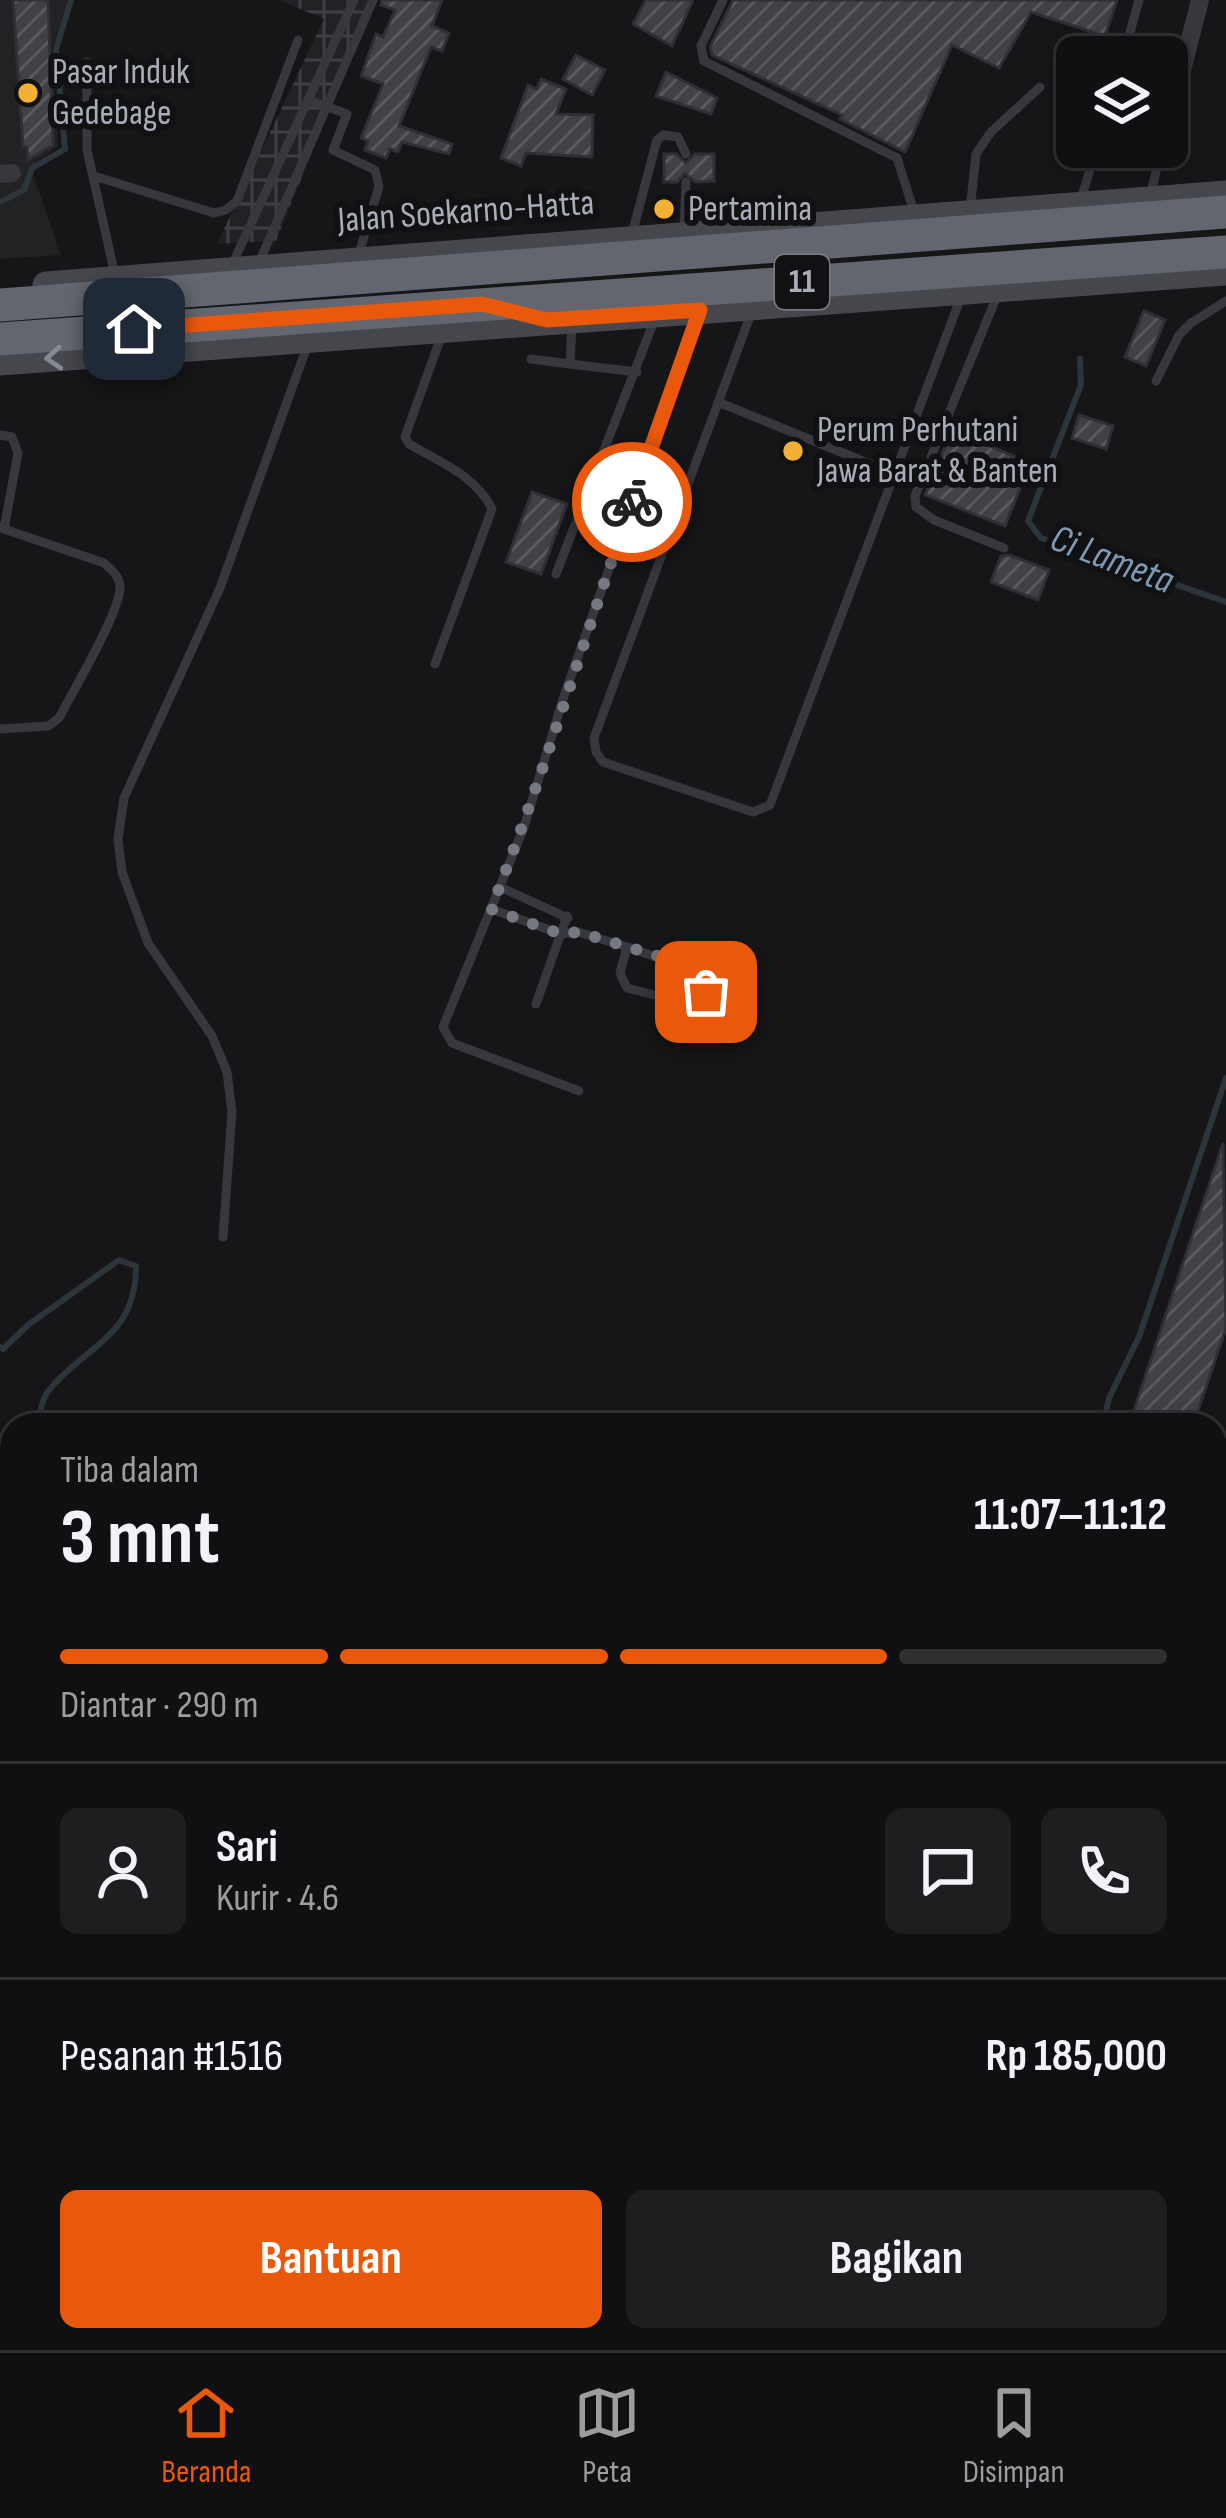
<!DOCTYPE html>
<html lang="id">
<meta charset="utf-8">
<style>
body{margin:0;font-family:"Sofia Sans Condensed",sans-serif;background:#1e1e20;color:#f1f3f6;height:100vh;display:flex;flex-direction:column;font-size:45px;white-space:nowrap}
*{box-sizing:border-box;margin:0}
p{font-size:39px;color:#9c9d9f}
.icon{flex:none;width:66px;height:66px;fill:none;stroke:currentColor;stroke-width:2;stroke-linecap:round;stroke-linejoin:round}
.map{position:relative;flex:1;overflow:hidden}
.side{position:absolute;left:0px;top:1413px;width:1227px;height:939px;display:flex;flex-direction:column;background:#101012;border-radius:36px 36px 0 0;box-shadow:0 6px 18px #0003,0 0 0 3px #303032}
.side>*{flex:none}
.controls{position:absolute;left:1056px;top:36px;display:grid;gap:24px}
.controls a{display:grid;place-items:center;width:132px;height:132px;border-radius:18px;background:#101012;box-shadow:0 6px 18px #0003,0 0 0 3px #303032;font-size:60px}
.pin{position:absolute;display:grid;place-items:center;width:102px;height:102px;color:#fff;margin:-51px;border-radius:24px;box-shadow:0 6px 18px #0006}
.courier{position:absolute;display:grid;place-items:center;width:120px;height:120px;margin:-60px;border:9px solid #ea580c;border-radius:50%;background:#fff;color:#222;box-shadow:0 3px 15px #0007}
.headline em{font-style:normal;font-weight:700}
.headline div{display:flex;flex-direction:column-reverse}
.headline{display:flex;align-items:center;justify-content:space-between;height:204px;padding:0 60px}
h1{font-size:78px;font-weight:700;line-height:90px}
.bar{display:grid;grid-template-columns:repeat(4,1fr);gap:18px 12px;align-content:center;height:144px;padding:0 60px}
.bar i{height:15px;border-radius:9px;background:#303032}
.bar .active{background:#ea580c}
.bar p{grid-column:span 4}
.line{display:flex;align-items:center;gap:30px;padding:0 60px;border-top:3px solid #303032}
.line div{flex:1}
.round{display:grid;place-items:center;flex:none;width:126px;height:126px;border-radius:18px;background:#1e1e20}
.cta{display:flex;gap:24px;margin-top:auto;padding:24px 60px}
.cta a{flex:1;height:138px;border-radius:18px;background:#ea580c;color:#fff;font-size:48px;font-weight:700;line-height:138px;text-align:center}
.cta a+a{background:#1e1e20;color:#f1f3f6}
.dock{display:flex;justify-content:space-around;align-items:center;height:168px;border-top:3px solid #303032;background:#101012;font-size:33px;color:#9c9d9f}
.dock a{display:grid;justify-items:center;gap:6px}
.dock .active{color:#ea580c}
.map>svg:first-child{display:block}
.built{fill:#222225}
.industrial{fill:url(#industrial-grid)}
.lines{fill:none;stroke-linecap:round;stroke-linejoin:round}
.stream{stroke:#2c353c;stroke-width:6}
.building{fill:url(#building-hatch);stroke:#303034;stroke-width:3}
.lane{stroke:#37383d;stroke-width:9}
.street{stroke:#37383d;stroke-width:18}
.secondary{stroke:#45474d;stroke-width:27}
.highway{stroke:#63666e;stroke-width:33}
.oneway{stroke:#858993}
.done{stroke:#757880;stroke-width:12;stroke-dasharray:0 21.6}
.route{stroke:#ea580c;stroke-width:15}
.poi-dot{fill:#f2b134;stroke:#111113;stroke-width:4.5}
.labels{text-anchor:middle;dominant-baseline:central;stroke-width:12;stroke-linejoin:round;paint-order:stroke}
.shield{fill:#111113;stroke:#7b7e86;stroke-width:3}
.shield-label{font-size:33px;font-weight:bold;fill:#a8adb8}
.poi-label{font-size:36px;fill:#a8adb8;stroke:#111113;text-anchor:start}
.street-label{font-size:36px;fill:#a8adb8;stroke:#111113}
.water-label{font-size:39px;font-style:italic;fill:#7f9bb3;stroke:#111113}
</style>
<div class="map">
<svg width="1226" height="2350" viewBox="0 0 1226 2350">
<defs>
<pattern id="industrial-grid" width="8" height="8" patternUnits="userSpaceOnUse" patternTransform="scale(3)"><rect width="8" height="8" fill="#222225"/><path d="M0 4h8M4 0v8" fill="none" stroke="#3f3f43"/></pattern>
<pattern id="building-hatch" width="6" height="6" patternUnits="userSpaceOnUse" patternTransform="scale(3)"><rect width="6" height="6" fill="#404145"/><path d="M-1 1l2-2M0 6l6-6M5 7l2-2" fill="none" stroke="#595a5e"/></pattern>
</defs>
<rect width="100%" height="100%" fill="#161618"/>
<!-- built -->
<g class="built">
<path d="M0 0H68L52 49 58 147 30 166 61 255 0 259Z"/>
<path d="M1215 1669 1226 1672V2350H909L912 2340H1215Z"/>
</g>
<!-- industrial -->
<path class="industrial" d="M279 0H374L276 241 217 244 324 19Z"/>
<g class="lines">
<!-- stream -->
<g class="stream">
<path d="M0 202 24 190 32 168 65 149 56 49 71 0"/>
<path d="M1080 359 1081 385 1028 521 1041 538 1226 602"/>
<path d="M0 1347 3 1349 28 1325 119 1260 136 1266C136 1336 89 1343 50 1389 42 1398 40 1413 37 1425"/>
<path d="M1103 1425 1109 1398 1139 1337 1226 1078"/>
<path d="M526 2340 531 2350"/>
<path d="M809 2350 812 2340"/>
</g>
</g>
<!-- building -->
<g class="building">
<path d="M13 0H48L53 145 28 160 27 147H23Z"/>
<path d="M382 0H442L432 26 449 33 442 51 431 47 399 126 452 144 449 154 402 142 398 152 390 149 386 158 365 150 368 141 361 138 383 84 361 76 376 34 383 37 395 10 381 5Z"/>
<path d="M646 0H693L672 46 633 24Z"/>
<path d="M733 0H1117L1105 36 1031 12 999 68 952 45 905 152 840 119 842 115 712 55 710 47Z"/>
<path d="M576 55 605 70 592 95 563 79Z"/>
<path d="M666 72 717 98 711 114 656 96Z"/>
<path d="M541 79 566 89 556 114 593 115 592 157 526 153 521 166 501 158 528 85 537 89Z"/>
<path d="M664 154H676L686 163 695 154H714V181L695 182 685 173 677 182H664Z"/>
<path d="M1144 311 1165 320 1146 366 1125 357Z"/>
<path d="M1079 415 1113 426 1106 449 1072 438Z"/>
<path d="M952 430 1030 463 1005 526 925 495Z"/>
<path d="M532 492 567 504 541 574 506 562Z"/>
<path d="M1009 555 1049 570 1038 600 991 582 1001 556Z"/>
<path d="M1223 1143 1226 1328 1193 1425H1129Z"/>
</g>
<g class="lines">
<!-- lane -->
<g class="lane">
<path d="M723 0 701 46 704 61 897 158 915 215"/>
<path d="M1123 57 1139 0"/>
<path d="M87 62V150L115 275"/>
<path d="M308 100 347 114 333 150 375 170 379 186 359 254"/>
<path d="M94 176 214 213 226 210 237 201 298 40"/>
<path d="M1150 197 1160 155"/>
<path d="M1081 199 1097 147"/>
<path d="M970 211 976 154 991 132 1040 87"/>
<path d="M684 230 686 182"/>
<path d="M632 234 657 140 663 135 678 137 686 154"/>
<path d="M232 265 354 0"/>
<path d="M258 265 373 0"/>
<path d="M999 291 915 496 916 507 934 520 1004 548"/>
<path d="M752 311 594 738 596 752 603 762 753 812 770 805 961 297"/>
<path d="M572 323 570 364 637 372"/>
<path d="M531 359 570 364"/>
<path d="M1156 381 1179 335 1191 323 1226 301"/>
<path d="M718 402 897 475"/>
<path d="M0 435 12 437 18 453 4 529 0 527"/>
<path d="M556 574 654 321"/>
<path d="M435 664 492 509C476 476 440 462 409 444L405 437 442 334"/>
<path d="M0 729 48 726 59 718C72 693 122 609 120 586 119 576 112 570 104 563L4 529"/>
<path d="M500 887 568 918"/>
<path d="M491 909 561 934 578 932 627 947"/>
<path d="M627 947 703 973 709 983 701 997 686 1003 627 988 620 973Z"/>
<path d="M536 1004 567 916"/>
<path d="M579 1091 452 1043 443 1027 524 827 563 699 699 314"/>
<path d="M223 1237 232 1112 227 1072 212 1036 148 943 122 872 118 839 124 798 220 588 309 341"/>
<path d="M1215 1740 1226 1743"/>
<path d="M1215 2309 1226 2312"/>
<path d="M929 2350 932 2340"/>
</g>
<!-- street -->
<g class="street">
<path d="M1167 129 1200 0"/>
<path d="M1160 155 1163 147"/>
<path d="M0 174 12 173"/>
</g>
<!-- secondary -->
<g class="secondary">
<path d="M46 285 1226 194"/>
<path d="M0 362 1226 272"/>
</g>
<!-- highway -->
<g class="highway">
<path d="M0 305 1226 212"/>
<path d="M0 339 1226 252"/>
</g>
</g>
<!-- one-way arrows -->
<defs><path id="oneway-chevron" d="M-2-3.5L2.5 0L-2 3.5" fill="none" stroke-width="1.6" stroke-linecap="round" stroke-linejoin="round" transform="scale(3)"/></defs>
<use class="oneway" href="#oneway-chevron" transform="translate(54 358) rotate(176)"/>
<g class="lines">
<!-- done -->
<path class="done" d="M632 502C584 638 544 775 491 909L561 934 578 932 688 965 707 976 706 992"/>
<!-- route -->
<path class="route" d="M134 329 482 304 547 320 700 310 632 502"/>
</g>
<!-- markers -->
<g class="poi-dot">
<circle cx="28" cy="93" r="12"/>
<circle cx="664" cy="209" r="12"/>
<circle cx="793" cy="451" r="12"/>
</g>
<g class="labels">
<!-- shield labels -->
<rect class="shield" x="775" y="255" width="54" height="54" rx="9"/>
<g class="shield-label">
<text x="802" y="282">11</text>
</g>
<!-- poi labels -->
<g class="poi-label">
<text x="52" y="72">Pasar Induk<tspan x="52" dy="41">Gedebage</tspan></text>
<text x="688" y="209">Pertamina</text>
<text x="817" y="430">Perum Perhutani<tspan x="817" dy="41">Jawa Barat &amp; Banten</tspan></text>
</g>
<!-- street labels -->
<g class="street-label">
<text transform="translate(466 212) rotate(-4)">Jalan Soekarno-Hatta</text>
</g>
<!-- water labels -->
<g class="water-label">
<text transform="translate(1112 560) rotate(21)">Ci Lameta</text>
</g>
</g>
</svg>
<div class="controls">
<a><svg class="icon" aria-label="layers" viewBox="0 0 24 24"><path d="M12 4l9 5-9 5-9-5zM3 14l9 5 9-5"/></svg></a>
</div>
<div class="pin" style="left:706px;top:992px;background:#ea580c"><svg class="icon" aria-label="bag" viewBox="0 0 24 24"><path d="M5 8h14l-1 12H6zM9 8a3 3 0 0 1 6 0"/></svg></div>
<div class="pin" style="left:134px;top:329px;background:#1f2937"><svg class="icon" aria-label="home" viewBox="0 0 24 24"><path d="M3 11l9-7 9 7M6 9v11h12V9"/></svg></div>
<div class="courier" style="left:632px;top:502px"><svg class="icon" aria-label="bike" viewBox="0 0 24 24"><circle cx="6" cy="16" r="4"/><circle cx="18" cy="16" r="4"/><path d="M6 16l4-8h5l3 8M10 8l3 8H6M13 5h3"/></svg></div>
<section class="side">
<div class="headline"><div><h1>3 mnt</h1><p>Tiba dalam</p></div><em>11:07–11:12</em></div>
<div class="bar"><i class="active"></i><i class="active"></i><i class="active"></i><i></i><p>Diantar · 290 m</p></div>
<div class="line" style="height:216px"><a class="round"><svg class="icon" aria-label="person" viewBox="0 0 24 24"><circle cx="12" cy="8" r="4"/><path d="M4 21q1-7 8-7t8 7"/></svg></a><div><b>Sari</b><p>Kurir · 4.6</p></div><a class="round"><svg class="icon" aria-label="chat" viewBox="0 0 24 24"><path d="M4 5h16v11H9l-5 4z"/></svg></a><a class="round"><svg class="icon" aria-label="phone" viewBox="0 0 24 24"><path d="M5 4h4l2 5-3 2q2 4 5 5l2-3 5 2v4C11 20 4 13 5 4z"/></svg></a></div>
<div class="line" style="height:156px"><div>Pesanan #1516</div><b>Rp 185,000</b></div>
<div class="cta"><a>Bantuan</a><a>Bagikan</a></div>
</section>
</div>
<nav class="dock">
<a class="active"><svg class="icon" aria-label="home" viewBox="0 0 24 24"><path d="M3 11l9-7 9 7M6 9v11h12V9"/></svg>Beranda</a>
<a><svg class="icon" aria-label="map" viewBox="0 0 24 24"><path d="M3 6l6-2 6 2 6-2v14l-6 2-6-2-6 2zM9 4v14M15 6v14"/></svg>Peta</a>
<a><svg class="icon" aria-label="saved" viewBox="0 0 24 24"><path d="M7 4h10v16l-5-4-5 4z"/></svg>Disimpan</a>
</nav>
